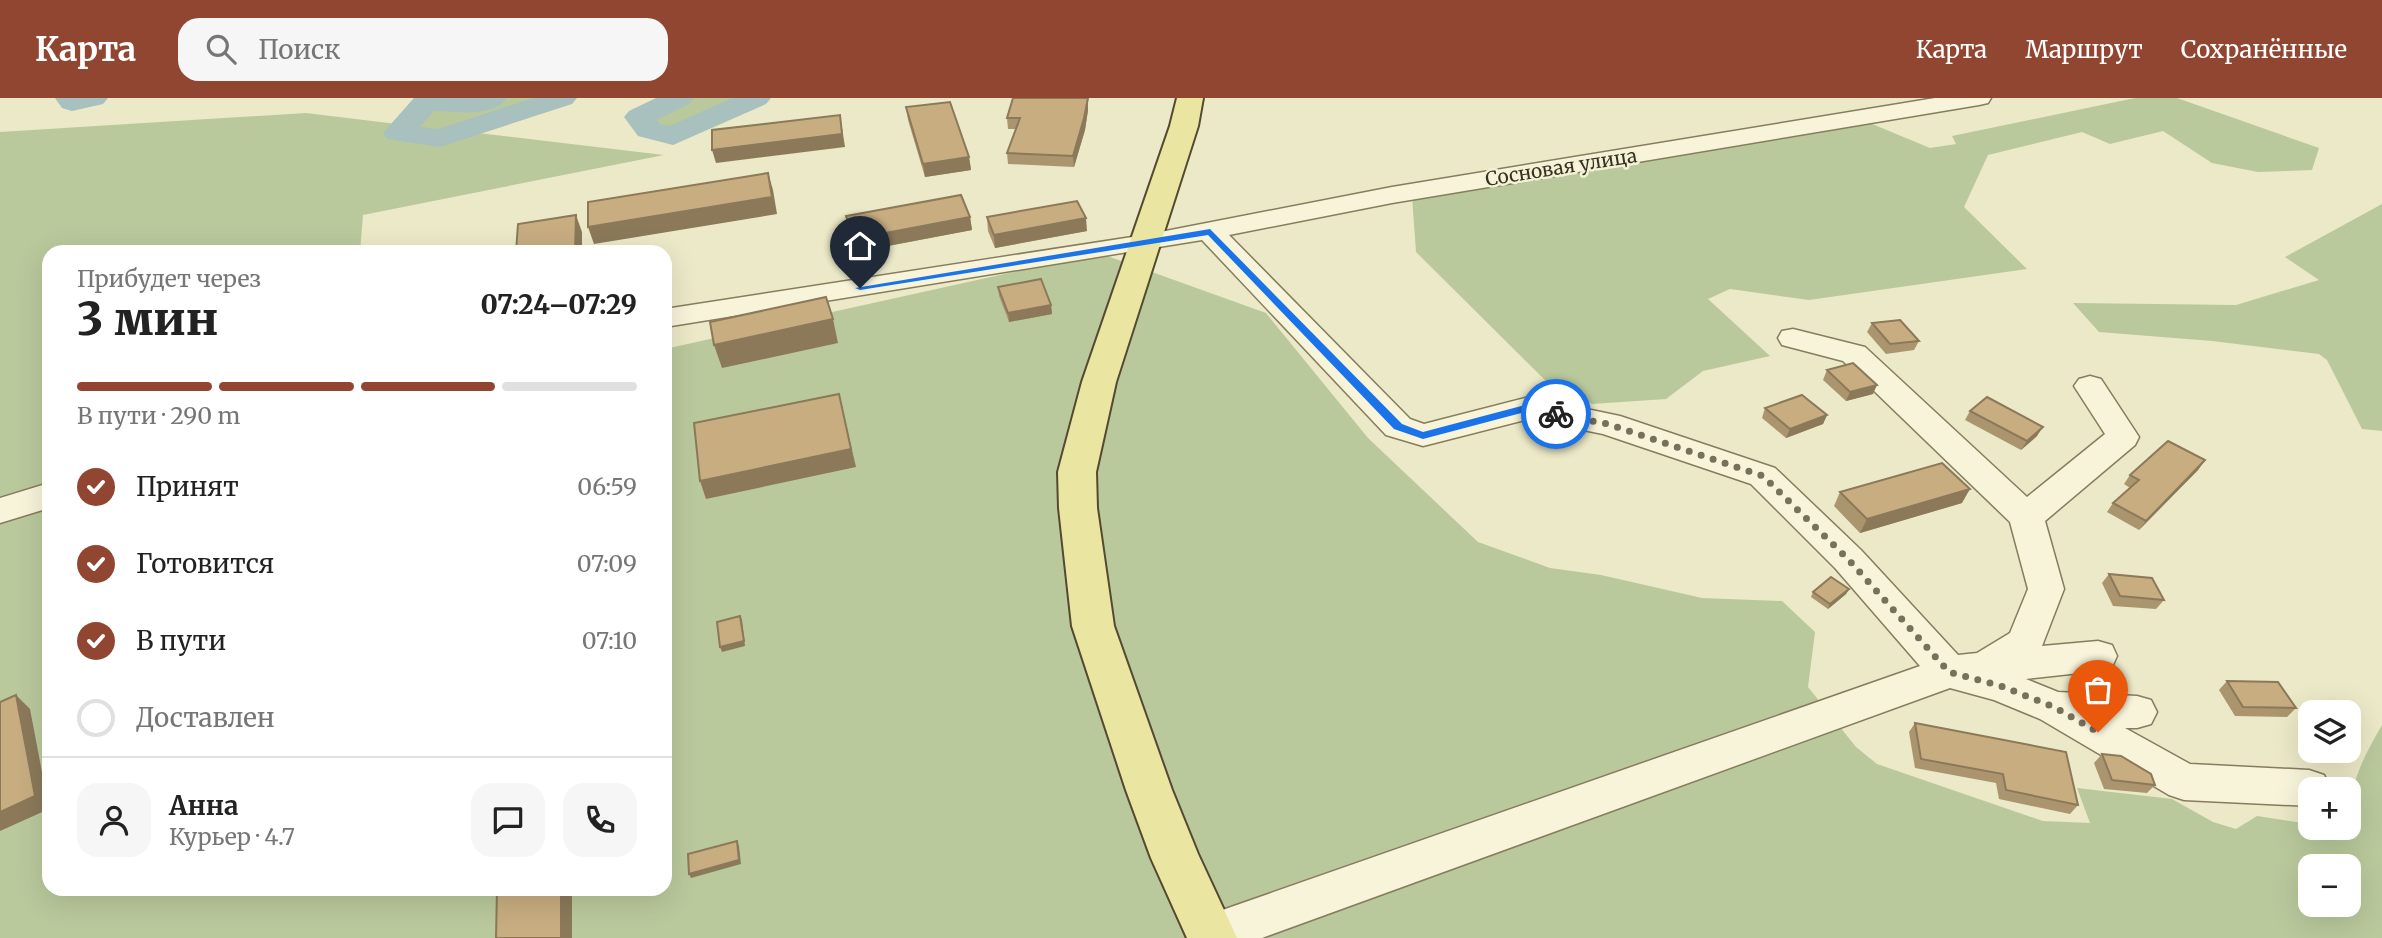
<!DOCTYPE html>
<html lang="ru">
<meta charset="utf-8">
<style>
body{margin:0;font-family:Merriweather,serif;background:#f6f6f6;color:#222;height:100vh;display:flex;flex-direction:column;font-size:26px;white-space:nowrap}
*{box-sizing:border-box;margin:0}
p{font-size:23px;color:#767676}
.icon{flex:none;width:38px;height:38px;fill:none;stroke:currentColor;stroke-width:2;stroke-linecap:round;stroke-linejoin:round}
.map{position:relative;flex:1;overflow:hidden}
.side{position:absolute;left:42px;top:147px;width:630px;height:651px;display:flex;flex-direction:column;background:#fff;border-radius:21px;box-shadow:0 7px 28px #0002}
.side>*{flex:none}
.controls{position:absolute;left:2298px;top:602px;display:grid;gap:14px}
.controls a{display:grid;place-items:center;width:63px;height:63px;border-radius:14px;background:#fff;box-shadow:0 7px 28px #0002;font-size:35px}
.pin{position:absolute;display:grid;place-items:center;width:60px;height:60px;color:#fff;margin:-72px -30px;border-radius:50% 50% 50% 0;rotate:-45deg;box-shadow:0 0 7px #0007}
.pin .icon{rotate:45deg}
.courier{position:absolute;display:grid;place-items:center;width:70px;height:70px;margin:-35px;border:5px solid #1a73e8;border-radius:50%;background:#fff;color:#222;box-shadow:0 2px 9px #0007}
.overview em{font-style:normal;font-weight:800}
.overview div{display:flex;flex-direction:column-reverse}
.overview{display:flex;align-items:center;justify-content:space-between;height:119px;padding:0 35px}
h1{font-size:46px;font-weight:800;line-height:52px}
.bar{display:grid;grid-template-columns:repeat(4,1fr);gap:10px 7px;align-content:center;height:84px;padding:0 35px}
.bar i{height:9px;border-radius:5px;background:#e0e0e0}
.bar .on{background:#914632}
.bar p{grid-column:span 4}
.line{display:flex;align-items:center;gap:18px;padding:0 35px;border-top:2px solid #e0e0e0}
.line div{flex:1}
.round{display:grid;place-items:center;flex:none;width:74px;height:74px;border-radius:21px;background:#f6f6f6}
ol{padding:0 35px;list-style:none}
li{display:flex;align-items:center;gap:21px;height:77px}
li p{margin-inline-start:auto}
li .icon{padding:7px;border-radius:50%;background:#914632;color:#fff;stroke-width:4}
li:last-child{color:#767676}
li i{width:38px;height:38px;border:4px solid #e0e0e0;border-radius:50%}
header{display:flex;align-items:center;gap:42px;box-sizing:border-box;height:98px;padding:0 35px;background:#914632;color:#fff}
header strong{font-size:33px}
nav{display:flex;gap:38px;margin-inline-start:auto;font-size:24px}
.search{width:490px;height:63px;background:#f6f6f6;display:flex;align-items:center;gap:18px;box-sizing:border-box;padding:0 24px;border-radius:21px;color:#767676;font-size:26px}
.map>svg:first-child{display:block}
.green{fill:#bac99c;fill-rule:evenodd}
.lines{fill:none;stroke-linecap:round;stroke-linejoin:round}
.river{fill:#a8c0be;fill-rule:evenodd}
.minor-casing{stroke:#867c5e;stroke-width:3}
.major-casing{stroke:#544931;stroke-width:4}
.minor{fill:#f7f4da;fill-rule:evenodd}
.major{fill:#ebe5a2;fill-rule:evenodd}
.wall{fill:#ab956e}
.shaded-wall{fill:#8b795a}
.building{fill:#c7ad80;stroke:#8b795a;stroke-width:2}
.route{fill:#1a73e8}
.done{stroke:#76715a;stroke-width:7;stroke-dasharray:0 12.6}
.labels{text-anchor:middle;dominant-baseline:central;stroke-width:5;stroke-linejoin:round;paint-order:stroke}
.far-street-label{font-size:19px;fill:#373120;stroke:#f3f1d6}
</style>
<header>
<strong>Карта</strong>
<div class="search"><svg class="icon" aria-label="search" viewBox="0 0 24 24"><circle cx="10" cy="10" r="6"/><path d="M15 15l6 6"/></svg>Поиск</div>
<nav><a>Карта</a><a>Маршрут</a><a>Сохранённые</a></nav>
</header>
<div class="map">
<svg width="2382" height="840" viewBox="0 0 2382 840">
<rect width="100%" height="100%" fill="#ebe9c7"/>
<!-- green -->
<g class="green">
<path d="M492 0H562L461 33 664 57 363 117 360 154H49V791H665V251L1099 155 1266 215 1368 340 1478 444 1550 470 1601 477 1702 500 1782 503 1815 534 1808 589 1856 649 1877 666 2043 723 2090 725 2077 690 2172 701 2213 724 2236 731 2257 718 2310 726V730H2348C2349 688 2361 663 2382 627V840H0V34L306 15 405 27 426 4 478 5ZM2310 768H2348V807H2310Z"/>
<path d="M679 0H756L673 38 649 32 639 19Z"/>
<path d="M2135 0H2177L2319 50 2312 72 2258 74 2212 65 2163 33 2110 46 2082 34 1988 57 1964 109 2027 171 1809 202 1730 191 1708 201 1770 258 1703 273 1666 301 1592 306 1546 283 1416 154 1412 98 1865 23 1930 50 1956 46 1952 38Z"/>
<path d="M2382 106V333L2362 331 2327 262 2319 256 2212 243 2099 234 2073 205 2236 207 2319 182 2285 159Z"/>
</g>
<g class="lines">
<!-- river -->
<g class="river">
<path d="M55 0H108L103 6 72 13 62 10Z"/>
<path d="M414 0H507C493 20 455 13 434 13L420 29 438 31 533 0H577L572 6 440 49 387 41 383 35Z"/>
<path d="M656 0H694L689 6 657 22 660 26 670 28 732 0H771L766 6 673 47 638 38 624 19 629 13Z"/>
</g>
<defs>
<g id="minor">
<path d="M1935 0H1991L1988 5 1979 7 1392 105 1229 137 1410 321 1424 326 1529 299 1620 318 1775 370 1861 452 1958 557 1977 555 2010 535 2028 491 2010 424 1843 263 1782 247 1778 240 1782 233 1793 231 1865 249 2027 399 2105 336 2074 288 2079 281 2090 278 2101 281 2139 339 2135 347 2045 423 2064 491 2042 548 2098 543 2112 547 2117 558 2112 569 2098 573 2026 581 2058 594 2137 598 2151 602 2157 614 2151 626 2137 630H2125L2190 666 2309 672 2324 677 2330 690 2310 691V708L2184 702 2169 697 2040 621 1994 602 1950 590 1262 840H1189L1188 837 1195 822 1211 816 1920 568 1835 470 1751 386 1603 336 1529 321 1423 348 1386 337 1202 142 665 229V211L1145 137 1392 89Z"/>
<path d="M49 385V410L0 425V400Z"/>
</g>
<path id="major" d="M1177 0H1203L1198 28 1116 284 1096 374 1097 410 1114 528 1172 692 1198 756 1237 840H1187L1151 760 1126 692 1072 528 1059 410 1058 374 1082 284 1170 28Z"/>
</defs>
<!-- minor casing -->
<use href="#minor" class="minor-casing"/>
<!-- major casing -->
<use href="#major" class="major-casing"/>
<!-- minor -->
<use href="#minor" class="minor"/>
<!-- major -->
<use href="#major" class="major"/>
</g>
<!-- wall -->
<g class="wall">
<path d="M1088 0V12L1085 32 1074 69 1008 66 1007 55 1016 31H1008L1007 20Z"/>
<path d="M906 9 969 59 971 72 925 79 908 22Z"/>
<path d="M846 118 970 119 972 132 856 154Z"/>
<path d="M987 119 1087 133 995 150 988 133Z"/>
<path d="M998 189 1051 207 1052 216 1009 224 999 198Z"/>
<path d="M1872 225 1919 243 1914 252 1886 256 1867 234Z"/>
<path d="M1827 272 1873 296 1846 303 1823 282Z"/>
<path d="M1765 310 1827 317 1823 326 1786 340 1762 320Z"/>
<path d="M1970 313 2037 338 2021 352 1965 322Z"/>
<path d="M2205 362 2198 372 2139 432 2107 414 2113 405 2130 390 2124 386 2130 377Z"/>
<path d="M1840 394 1962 405 1860 435 1834 408Z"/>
<path d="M2109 476 2164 502 2156 511 2113 508 2102 485Z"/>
<path d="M1849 491 1846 496 1828 511 1811 499 1813 494Z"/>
<path d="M2227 583 2296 610 2287 619 2235 618 2219 592Z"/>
<path d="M1915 625 2078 707 2070 716 1999 701 1996 685 1915 670 1909 634Z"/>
<path d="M2102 656 2155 687 2147 695 2104 691 2094 665Z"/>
</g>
<!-- shaded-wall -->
<g class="shaded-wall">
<path d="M1088 0V12L1085 32 1074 69 1073 58Z"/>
<path d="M840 17 845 49 716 65 712 52Z"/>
<path d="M969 59 971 72 925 79 923 66Z"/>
<path d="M768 75 773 92 777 116 594 146 588 129Z"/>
<path d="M576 117 582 134V154H575Z"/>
<path d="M970 119 972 132 856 154 854 141Z"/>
<path d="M1086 120 1087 133 995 150 994 137Z"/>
<path d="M1051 207 1052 216 1009 224 1008 215Z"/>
<path d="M833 221 838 245 722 270 714 247Z"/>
<path d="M1877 287 1873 296 1846 303 1850 294Z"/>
<path d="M839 296 856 369 706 401 700 383Z"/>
<path d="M1827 317 1823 326 1786 340 1790 331Z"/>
<path d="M2043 329 2037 338 2021 352 2027 343Z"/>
<path d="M2205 362 2198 372 2139 432 2146 423Z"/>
<path d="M1970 391 1962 405 1860 435 1867 421Z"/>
<path d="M1849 491 1846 496 1828 511 1830 506Z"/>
<path d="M740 518 742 522 745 548 722 554 720 549Z"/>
<path d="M16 597 30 611 49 711 0 733V714Z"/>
<path d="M737 743 739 748 741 766 691 780 689 776Z"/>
<rect x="561" y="791" width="11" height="49"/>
</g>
<!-- building -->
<g class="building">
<path d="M1013 0H1088L1084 20 1073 58 1007 55 1020 20H1007Z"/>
<path d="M950 4 969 59 923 66 906 9Z"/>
<path d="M840 17 842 36 712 52V32Z"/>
<path d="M768 75 772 99 588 129V104Z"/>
<path d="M961 97 970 119 854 141 846 118Z"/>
<path d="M1077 103 1086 120 994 137 987 119Z"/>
<path d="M576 117 575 154H516L518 126Z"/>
<path d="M1041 181 1051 207 1008 215 998 189Z"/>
<path d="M826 199 833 221 714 247 710 224Z"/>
<path d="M1900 222 1919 243 1890 246 1872 225Z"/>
<path d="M1853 265 1877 287 1850 294 1827 272Z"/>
<path d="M839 296 851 351 700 383 694 325Z"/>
<path d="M1802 297 1827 317 1790 331 1765 310Z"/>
<path d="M1987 299 2043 329 2027 343 1970 313Z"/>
<path d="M2168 343 2205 362 2146 423 2113 405 2139 382 2130 377Z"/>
<path d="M1942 365 1970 391 1867 421 1840 394Z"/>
<path d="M2109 476 2152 480 2164 502 2120 498Z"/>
<path d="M1831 479 1849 491 1830 506 1813 494Z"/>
<path d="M740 518 744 543 720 549 717 524Z"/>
<path d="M2227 583 2278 584 2296 610 2243 609Z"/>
<path d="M16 597 35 698 0 714V604Z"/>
<path d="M1915 625 2066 654 2078 707 2006 692 2003 676 1921 661Z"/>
<path d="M2102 656 2121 658 2151 676 2155 687 2112 682Z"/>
<path d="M737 743 739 762 689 776 688 756Z"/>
<path d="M497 791H561V840H496Z"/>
</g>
<!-- route -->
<path class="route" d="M1210 131 1402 326 1423 334 1529 306 1562 316 1556 319 1529 313 1423 341 1394 331 1208 137 860 192 855 190Z"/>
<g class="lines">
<!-- done -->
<path class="done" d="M1556 316 1608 326 1763 378 1848 461 1949 574 2001 588 2054 609 2098 634"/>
</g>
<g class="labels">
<!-- far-street labels -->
<g class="far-street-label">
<text transform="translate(1561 69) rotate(-9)">Сосновая улица</text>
</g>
</g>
</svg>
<div class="controls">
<a><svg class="icon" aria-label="layers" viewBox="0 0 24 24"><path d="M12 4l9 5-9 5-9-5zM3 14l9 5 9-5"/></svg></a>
<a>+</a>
<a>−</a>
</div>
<div class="pin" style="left:2098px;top:634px;background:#ea580c"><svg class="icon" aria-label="bag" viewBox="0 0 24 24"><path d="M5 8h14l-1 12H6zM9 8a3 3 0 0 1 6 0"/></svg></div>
<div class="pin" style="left:860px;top:190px;background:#1f2937"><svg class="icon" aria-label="home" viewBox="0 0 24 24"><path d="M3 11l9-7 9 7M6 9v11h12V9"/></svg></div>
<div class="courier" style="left:1556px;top:316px"><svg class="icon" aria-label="bike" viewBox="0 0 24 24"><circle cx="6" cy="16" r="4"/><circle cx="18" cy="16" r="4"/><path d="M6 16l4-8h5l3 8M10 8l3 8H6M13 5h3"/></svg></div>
<section class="side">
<div class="overview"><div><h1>3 мин</h1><p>Прибудет через</p></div><em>07:24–07:29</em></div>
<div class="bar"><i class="on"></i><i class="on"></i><i class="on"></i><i></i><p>В пути · 290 m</p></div>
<ol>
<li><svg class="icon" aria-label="check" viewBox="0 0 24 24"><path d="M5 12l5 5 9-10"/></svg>Принят<p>06:59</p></li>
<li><svg class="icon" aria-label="check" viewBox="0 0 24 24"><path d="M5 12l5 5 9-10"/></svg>Готовится<p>07:09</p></li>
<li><svg class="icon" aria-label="check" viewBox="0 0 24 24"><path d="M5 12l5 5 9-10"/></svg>В пути<p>07:10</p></li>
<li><i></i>Доставлен</li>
</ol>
<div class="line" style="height:126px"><a class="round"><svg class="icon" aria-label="person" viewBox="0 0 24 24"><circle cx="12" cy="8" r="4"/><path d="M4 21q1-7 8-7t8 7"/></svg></a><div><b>Анна</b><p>Курьер · 4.7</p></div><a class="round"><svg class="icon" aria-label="chat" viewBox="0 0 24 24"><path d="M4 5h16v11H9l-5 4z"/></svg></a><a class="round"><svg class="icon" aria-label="phone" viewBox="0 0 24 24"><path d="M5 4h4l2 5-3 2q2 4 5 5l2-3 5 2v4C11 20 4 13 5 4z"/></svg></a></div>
</section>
</div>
